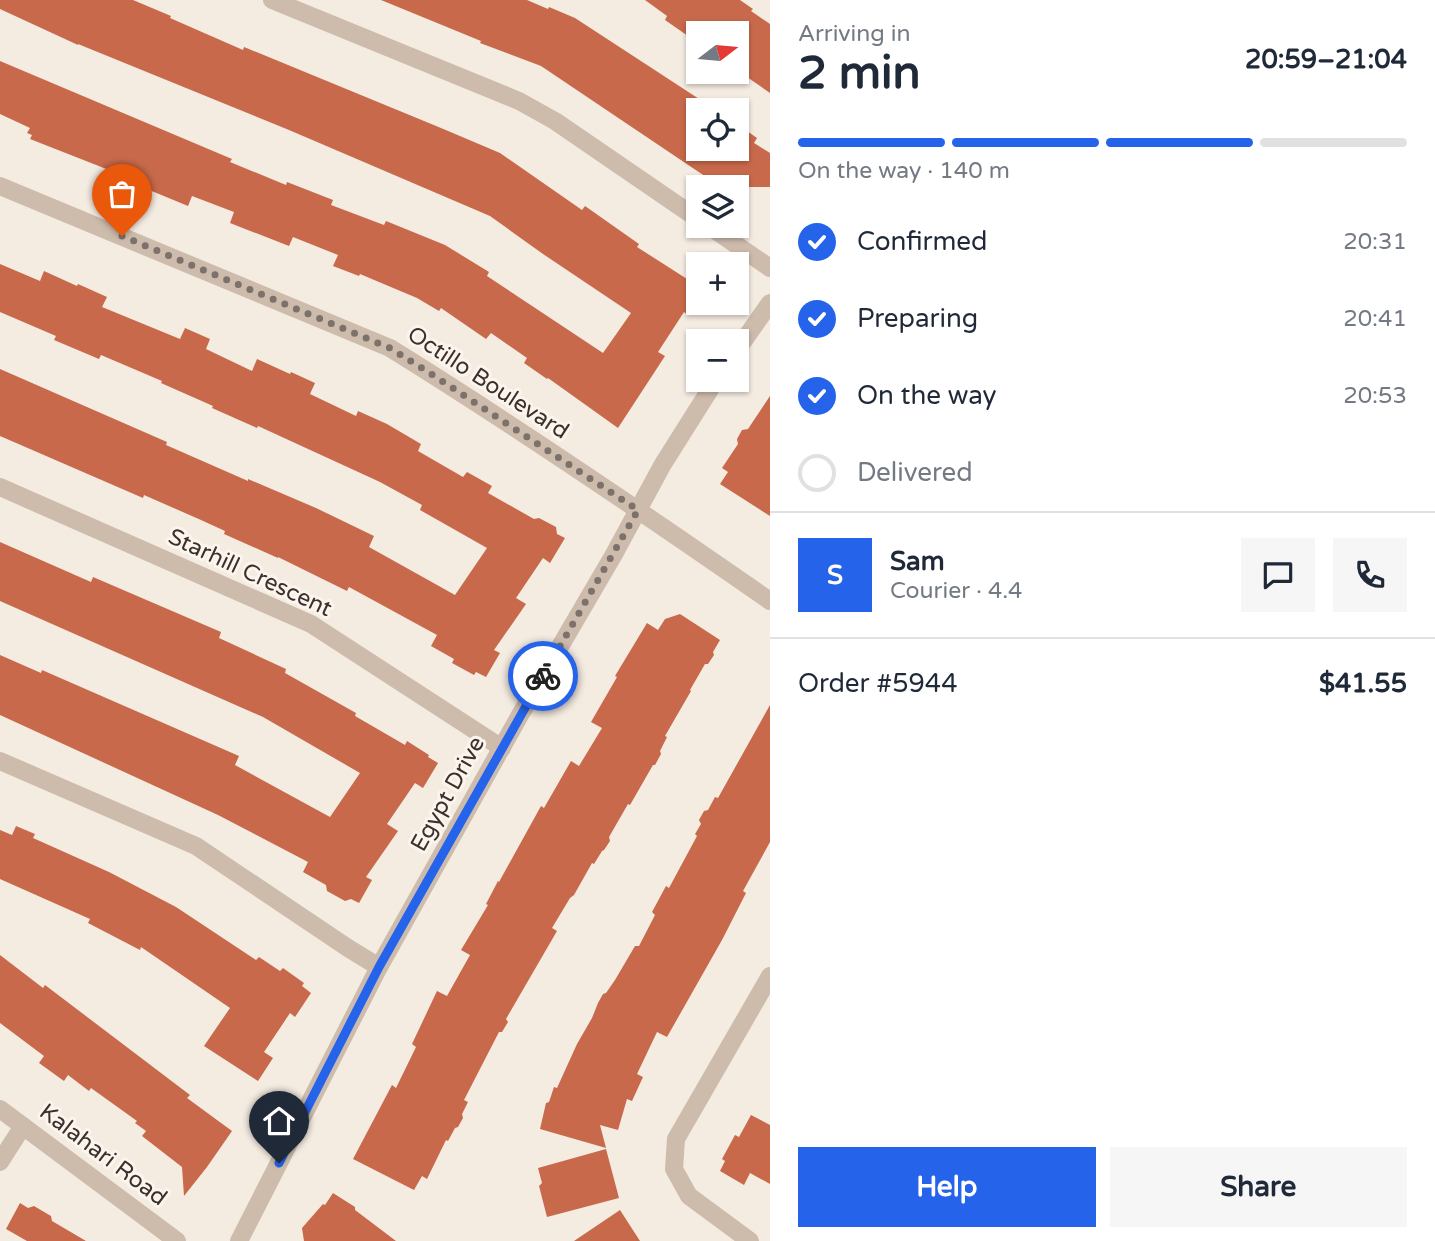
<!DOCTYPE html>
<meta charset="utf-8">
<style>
body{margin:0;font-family:"Varela Round",sans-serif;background:#f6f6f7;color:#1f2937;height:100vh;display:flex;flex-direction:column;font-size:26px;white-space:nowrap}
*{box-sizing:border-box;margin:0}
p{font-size:23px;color:#747a83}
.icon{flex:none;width:38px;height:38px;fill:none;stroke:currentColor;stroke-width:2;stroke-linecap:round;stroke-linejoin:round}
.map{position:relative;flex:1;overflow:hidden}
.panel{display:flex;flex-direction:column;background:#fff;width:665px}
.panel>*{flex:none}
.needle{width:46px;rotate:74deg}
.controls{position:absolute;left:686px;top:21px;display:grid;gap:14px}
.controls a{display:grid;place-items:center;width:63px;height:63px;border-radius:0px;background:#fff;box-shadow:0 2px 5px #0004;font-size:35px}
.pin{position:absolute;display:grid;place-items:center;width:60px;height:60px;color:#fff;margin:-72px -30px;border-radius:50% 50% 50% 0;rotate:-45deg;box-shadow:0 0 7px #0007}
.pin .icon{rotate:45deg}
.courier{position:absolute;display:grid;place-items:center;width:70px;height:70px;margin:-35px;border:5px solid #2563eb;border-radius:50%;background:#fff;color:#222;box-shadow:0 2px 9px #0007}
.summary em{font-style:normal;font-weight:800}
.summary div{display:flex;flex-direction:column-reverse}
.summary{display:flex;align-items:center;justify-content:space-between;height:119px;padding:0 28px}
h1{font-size:46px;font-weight:800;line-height:52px}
.bar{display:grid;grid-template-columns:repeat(4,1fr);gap:10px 7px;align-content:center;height:84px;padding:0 28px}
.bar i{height:9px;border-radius:5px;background:#e0e1e3}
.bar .active{background:#2563eb}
.bar p{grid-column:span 4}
.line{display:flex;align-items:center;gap:18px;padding:0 28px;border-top:2px solid #e0e1e3}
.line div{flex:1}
.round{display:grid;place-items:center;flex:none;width:74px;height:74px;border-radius:0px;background:#f6f6f7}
ol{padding:0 28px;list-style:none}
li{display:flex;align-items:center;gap:21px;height:77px}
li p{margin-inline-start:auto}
li .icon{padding:7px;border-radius:50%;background:#2563eb;color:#fff;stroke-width:4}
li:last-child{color:#747a83}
li i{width:38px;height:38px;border:4px solid #e0e1e3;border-radius:50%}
.action{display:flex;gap:14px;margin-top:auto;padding:14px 28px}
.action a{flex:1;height:80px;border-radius:0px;background:#2563eb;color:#fff;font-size:28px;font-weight:800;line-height:80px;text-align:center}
.action a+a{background:#f6f6f7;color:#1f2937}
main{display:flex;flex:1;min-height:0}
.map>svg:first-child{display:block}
.building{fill:#c8694b}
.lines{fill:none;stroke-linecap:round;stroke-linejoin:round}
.minor{stroke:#cdbbac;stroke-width:18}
.done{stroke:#7c716b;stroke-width:7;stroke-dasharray:0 12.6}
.route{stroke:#2563eb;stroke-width:9}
.labels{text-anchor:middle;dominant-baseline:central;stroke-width:6;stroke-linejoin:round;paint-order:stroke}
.street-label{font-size:23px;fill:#3b302b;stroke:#fbf5ee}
</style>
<main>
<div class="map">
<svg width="770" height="1241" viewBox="0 0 770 1241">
<rect width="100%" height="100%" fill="#f4ebe1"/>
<!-- building -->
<g class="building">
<path d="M0 0H133L171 16 170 18 243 50 244 47 441 128 500 153 582 210 585 206 639 244 637 247 698 286V300L688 315 684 312 658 352 665 356 618 428 548 378 547 379 524 363 527 358 491 333 486 339 441 308 439 311 417 298 360 274 359 276 333 266 338 255 293 237 289 246 230 223 234 212 192 196 188 206 113 175 114 172 30 139 32 135 27 133 30 128 0 114V61L232 159 230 162 286 185 287 182 333 200 331 205 384 225 386 221 445 245 489 272 487 276 603 353 631 313 543 254 490 216 289 130 78 44V45L0 9Z"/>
<path d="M381 0H527L548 9 549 7 575 18 716 110H698V149H737V124L757 138 754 143 770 153V187H721L541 66 480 43 481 41Z"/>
<path d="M645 0H740L753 9 751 11 770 24V93L737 70V33H698V43L665 20 667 16Z"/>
<path d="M0 264 40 281 44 271 77 286 78 284 107 297 102 307 180 339 185 328 210 339 206 349 252 371 257 359 290 374 291 372 315 383 310 394 356 416 358 411 387 424 421 444 418 451 463 477 467 472 492 486 488 493 534 519 539 518 556 527 557 534 565 538 550 563 543 558 516 598 526 604 494 650 500 653 486 677 476 672 474 675 452 663 454 659 431 646 437 635 349 587 347 591 278 557V558L224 534 225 531 201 520 144 495 143 498 0 436V369L167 442 166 445 248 481V479L316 508 374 536 369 547 455 595 487 548 420 510 422 505 380 482 258 426 257 428 212 408 213 406 161 383 162 381 101 355 99 359 54 340 56 336 0 312Z"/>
<path d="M770 396V516L720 484 728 472 722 468 738 444 737 439 742 430 748 429Z"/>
<path d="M0 542 91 582 93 577 221 632 219 638 286 669 285 673 356 713 355 716 405 745 407 741 429 755 428 757 438 763 423 788 415 783 387 824 398 831 366 877 372 880 359 903 351 899 345 901 327 891 326 885 303 872 308 862 218 815 0 715V655L41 673 42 670 239 756 235 765 330 817 360 773 263 717 0 601Z"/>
<path d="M680 614 720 640 713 652 714 655 708 664H705L690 690 691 691 665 736 667 737 660 751 661 754 655 765H653L630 805 628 804 609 837 610 841 604 850 602 851 594 864 592 863 574 895 570 898 552 928 557 931 506 1019 508 1022 502 1032H499L464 1100 468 1102 462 1114 463 1118 458 1127 455 1128 448 1141 446 1140 427 1179 422 1176 414 1190 353 1159 392 1085 396 1088 416 1047 412 1044 437 991 447 996 470 955 461 950 488 905 486 904 498 881 499 882 541 806 544 808 571 761 579 766 602 728 591 722 617 677 615 676 647 623 658 630 665 619Z"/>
<path d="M770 705V842L743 891 746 893 722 940 667 1037 657 1032 637 1074 643 1077 632 1101 627 1099 618 1130 600 1125 606 1148 540 1129 546 1103 549 1102 554 1087 557 1088 577 1044 592 1018 598 1003 603 994 606 993 615 980 635 946H639L655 915 652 912 666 886 669 888 697 836 695 834 701 824 699 820 704 811 708 810 715 797 718 798Z"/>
<path d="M16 826 35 834 33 838 109 872 176 907 256 960 259 957 280 971 283 968 304 983 302 986 311 993 295 1017 290 1013 264 1052 273 1058 258 1081 204 1046 230 1008 141 947 140 950 88 923 90 919 0 879V830L12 835Z"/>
<path d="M0 955 43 988 45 985 190 1095 187 1098 232 1131 207 1167 184 1196 182 1167 142 1136 146 1131 135 1123 137 1121 91 1088 89 1091 68 1075 64 1081 39 1063 44 1056 0 1023Z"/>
<path d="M751 1115 770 1125V1184L750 1173 744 1185 720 1171 725 1161 722 1159 735 1135 739 1137Z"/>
<path d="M606 1149 619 1198 547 1217 539 1186 542 1183 538 1168Z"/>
<path d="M333 1193 355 1207V1210L396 1241H304L302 1228 323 1204 325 1205Z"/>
<path d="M20 1203 28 1208 34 1206 51 1216 52 1221 86 1241H27L6 1229Z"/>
<path d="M620 1210 640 1241H574Z"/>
</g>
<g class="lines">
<!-- minor -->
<g class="minor">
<path d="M272 0 519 101 555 121 698 219"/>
<path d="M0 186 390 348C519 428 645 514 770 601"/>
<path d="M709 226 770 268"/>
<path d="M737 350 770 303"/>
<path d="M0 487 311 624 502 748"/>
<path d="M0 761 196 846 348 948 379 967"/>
<path d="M0 1109 177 1241"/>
<path d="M0 1162 23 1126"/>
<path d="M239 1241 379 967 520 715 613 556 663 464 716 380"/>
<path d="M750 1241 689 1196 674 1169 676 1139 770 976"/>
</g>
</g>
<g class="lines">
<!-- done -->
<path class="done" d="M122 236 390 348 439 379 638 510 543 676"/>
<!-- route -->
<path class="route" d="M279 1163 379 967 543 676"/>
</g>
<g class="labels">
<!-- street labels -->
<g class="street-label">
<text transform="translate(488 383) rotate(33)">Octillo Boulevard</text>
<text transform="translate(250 573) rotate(25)">Starhill Crescent</text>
<text transform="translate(448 794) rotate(-61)">Egypt Drive</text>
<text transform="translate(103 1155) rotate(37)">Kalahari Road</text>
</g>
</g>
</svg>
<div class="controls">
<a><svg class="needle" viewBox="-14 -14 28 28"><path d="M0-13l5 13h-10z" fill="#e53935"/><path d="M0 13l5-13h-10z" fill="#747a83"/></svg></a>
<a><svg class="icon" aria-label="locate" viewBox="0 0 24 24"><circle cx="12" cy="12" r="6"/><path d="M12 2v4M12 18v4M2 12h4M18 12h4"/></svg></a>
<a><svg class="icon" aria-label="layers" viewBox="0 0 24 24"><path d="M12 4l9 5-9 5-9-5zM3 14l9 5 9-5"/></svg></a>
<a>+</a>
<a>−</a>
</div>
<div class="pin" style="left:122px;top:236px;background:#ea580c"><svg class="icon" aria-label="bag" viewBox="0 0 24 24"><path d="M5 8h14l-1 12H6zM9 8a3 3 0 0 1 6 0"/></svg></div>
<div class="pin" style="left:279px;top:1163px;background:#1f2937"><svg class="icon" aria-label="home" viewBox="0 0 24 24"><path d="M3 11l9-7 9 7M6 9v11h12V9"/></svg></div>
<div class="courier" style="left:543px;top:676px"><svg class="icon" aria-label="bike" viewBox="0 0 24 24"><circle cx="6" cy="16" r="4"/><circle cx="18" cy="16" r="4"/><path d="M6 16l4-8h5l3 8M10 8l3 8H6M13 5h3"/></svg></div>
</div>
<section class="panel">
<div class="summary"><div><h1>2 min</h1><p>Arriving in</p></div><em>20:59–21:04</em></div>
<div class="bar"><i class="active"></i><i class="active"></i><i class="active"></i><i></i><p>On the way · 140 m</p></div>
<ol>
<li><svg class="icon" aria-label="check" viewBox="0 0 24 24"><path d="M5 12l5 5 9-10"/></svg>Confirmed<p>20:31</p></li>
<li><svg class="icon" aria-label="check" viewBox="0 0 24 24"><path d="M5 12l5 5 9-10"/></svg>Preparing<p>20:41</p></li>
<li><svg class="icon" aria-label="check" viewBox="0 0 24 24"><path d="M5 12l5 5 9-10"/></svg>On the way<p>20:53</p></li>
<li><i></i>Delivered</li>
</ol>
<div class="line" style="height:126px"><b class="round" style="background:#2563eb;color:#fff">S</b><div><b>Sam</b><p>Courier · 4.4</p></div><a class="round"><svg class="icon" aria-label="chat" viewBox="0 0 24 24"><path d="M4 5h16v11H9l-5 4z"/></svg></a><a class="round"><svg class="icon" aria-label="phone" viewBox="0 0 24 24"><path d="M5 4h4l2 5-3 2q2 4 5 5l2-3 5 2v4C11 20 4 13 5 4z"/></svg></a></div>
<div class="line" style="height:91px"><div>Order #5944</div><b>$41.55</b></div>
<div class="action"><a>Help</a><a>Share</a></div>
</section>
</main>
